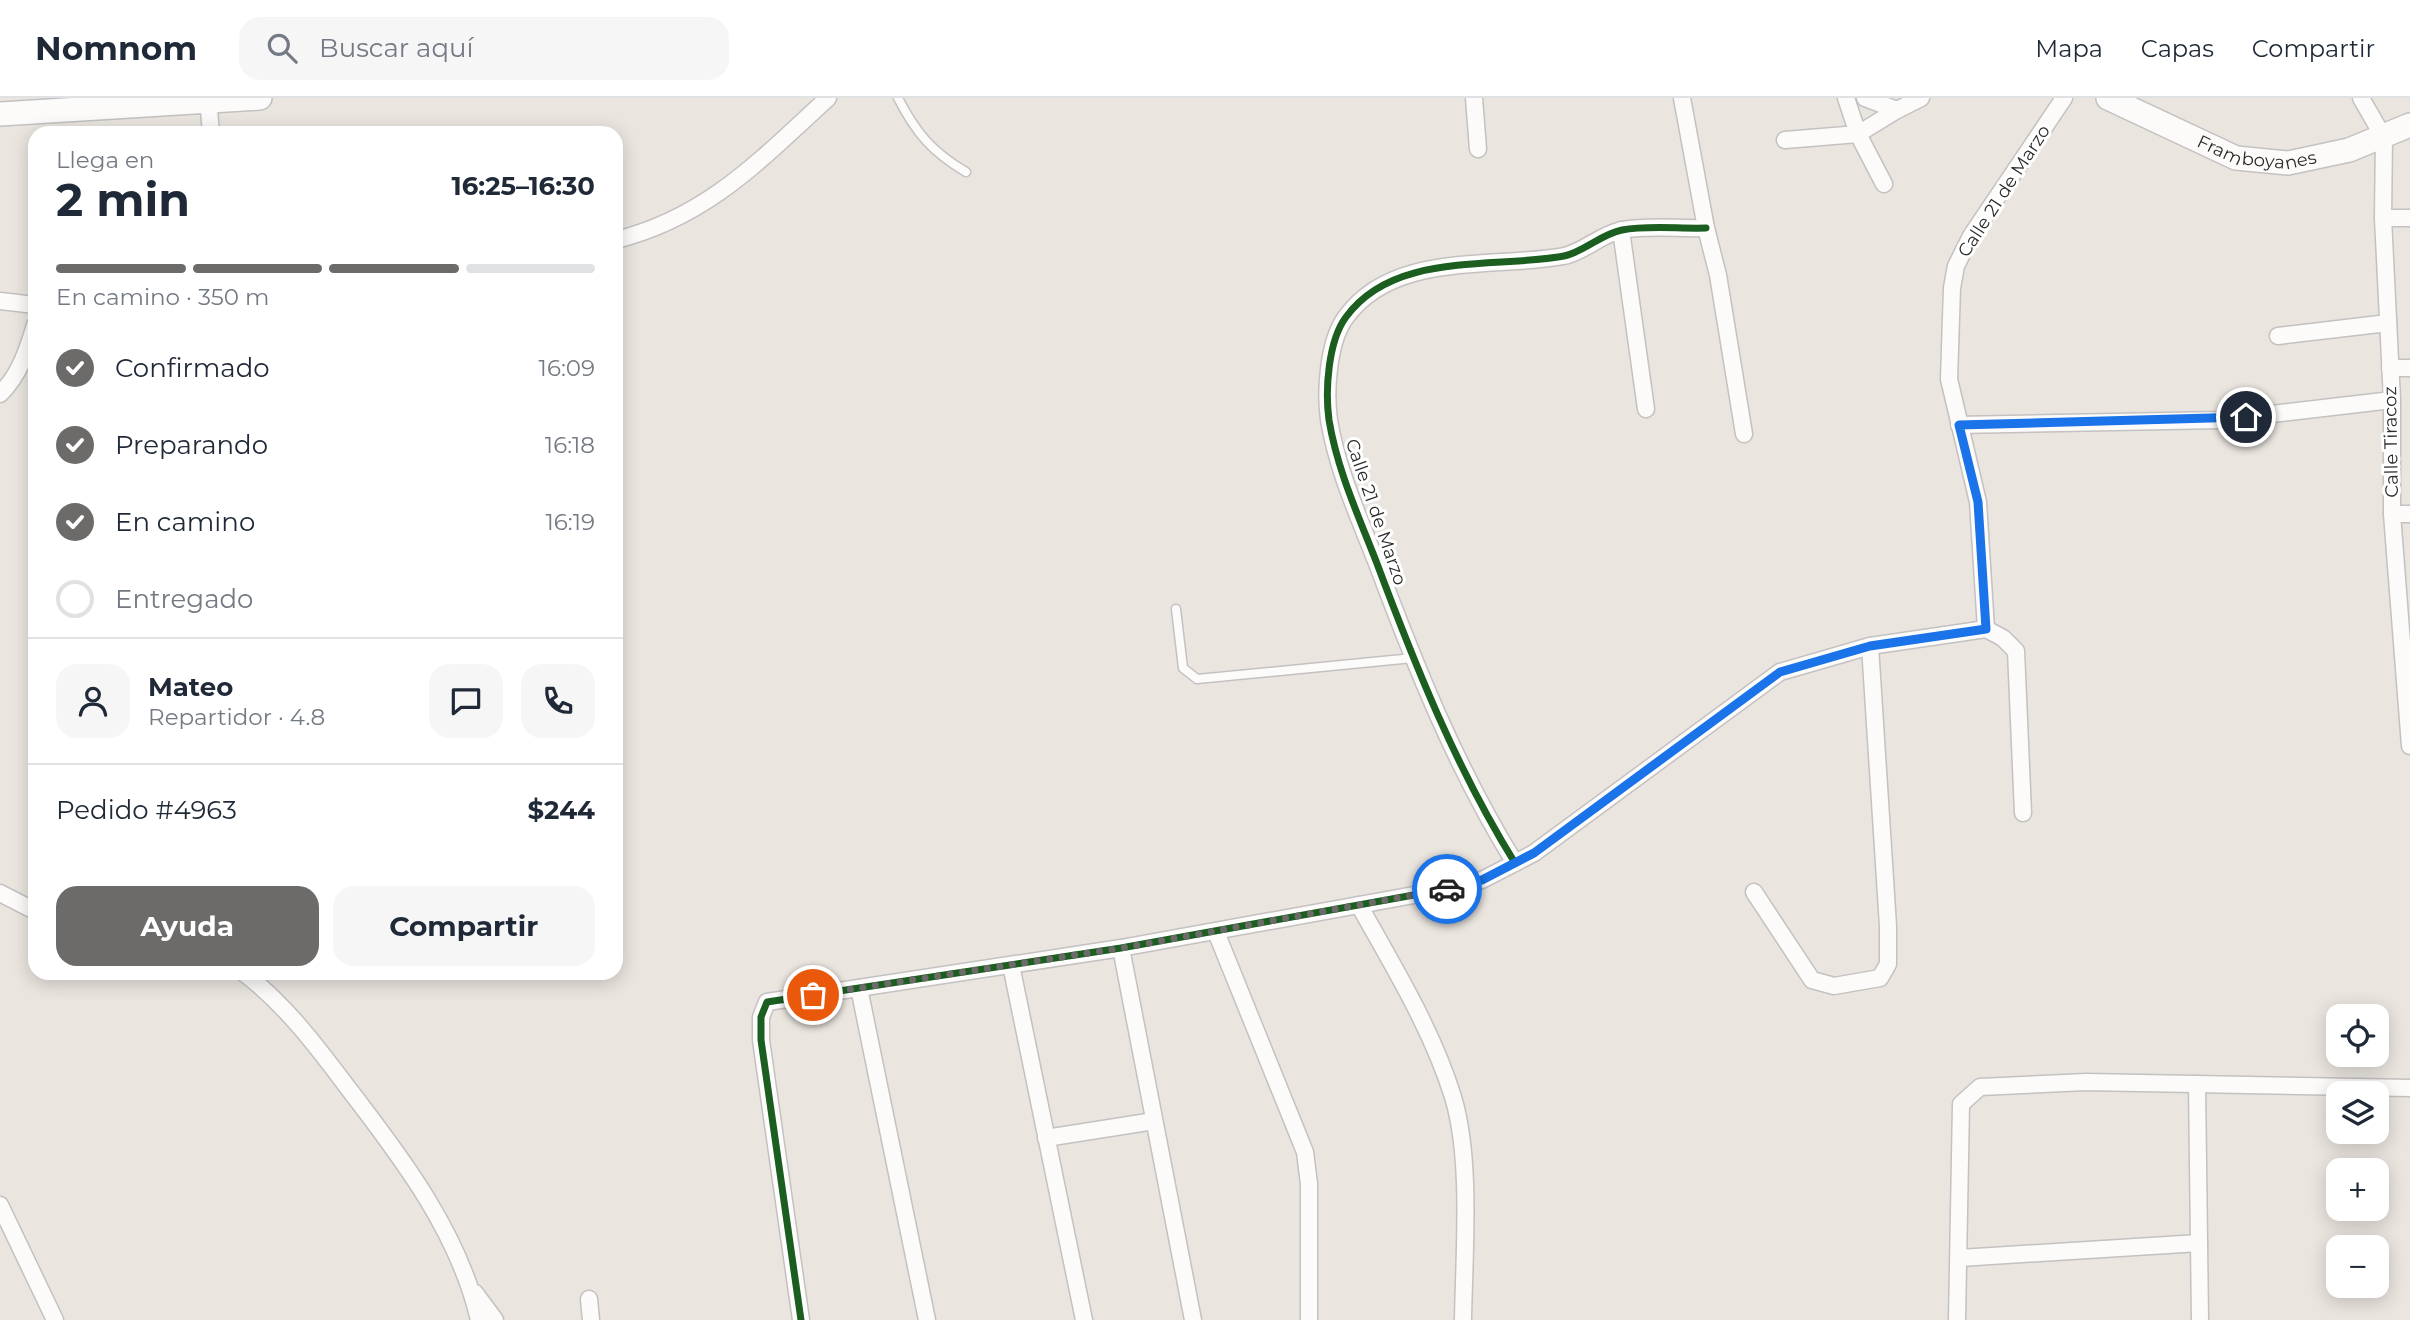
<!DOCTYPE html>
<html lang="es">
<meta charset="utf-8">
<style>
body{margin:0;font-family:Montserrat,sans-serif;background:#f6f6f7;color:#1f2937;height:100vh;display:flex;flex-direction:column;font-size:26px;white-space:nowrap}
*{box-sizing:border-box;margin:0}
p{font-size:23px;color:#747a83}
.icon{flex:none;width:38px;height:38px;fill:none;stroke:currentColor;stroke-width:2;stroke-linecap:round;stroke-linejoin:round}
.map{position:relative;flex:1;overflow:hidden}
.details{position:absolute;left:28px;top:28px;width:595px;height:854px;display:flex;flex-direction:column;background:#fff;border-radius:21px;box-shadow:0 4px 18px #0003}
.details>*{flex:none}
.buttons{position:absolute;left:2326px;top:906px;display:grid;gap:14px}
.buttons a{display:grid;place-items:center;width:63px;height:63px;border-radius:14px;background:#fff;box-shadow:0 4px 18px #0003;font-size:35px}
.pin{position:absolute;display:grid;place-items:center;width:60px;height:60px;color:#fff;margin:-30px;border:4px solid #fff;border-radius:50%;box-shadow:0 2px 7px #0007}
.courier{position:absolute;display:grid;place-items:center;width:70px;height:70px;margin:-35px;border:5px solid #1a73e8;border-radius:50%;background:#fff;color:#222;box-shadow:0 2px 9px #0007}
.headline em{font-style:normal;font-weight:700}
.headline div{display:flex;flex-direction:column-reverse}
.headline{display:flex;align-items:center;justify-content:space-between;height:119px;padding:0 28px}
h1{font-size:46px;font-weight:700;line-height:52px}
.bar{display:grid;grid-template-columns:repeat(4,1fr);gap:10px 7px;align-content:center;height:84px;padding:0 28px}
.bar i{height:9px;border-radius:5px;background:#e0e1e3}
.bar .active{background:#6d6b69}
.bar p{grid-column:span 4}
.line{display:flex;align-items:center;gap:18px;padding:0 28px;border-top:2px solid #e0e1e3}
.line div{flex:1}
.round{display:grid;place-items:center;flex:none;width:74px;height:74px;border-radius:21px;background:#f6f6f7}
ol{padding:0 28px;list-style:none}
li{display:flex;align-items:center;gap:21px;height:77px}
li p{margin-inline-start:auto}
li .icon{padding:7px;border-radius:50%;background:#6d6b69;color:#fff;stroke-width:4}
li:last-child{color:#747a83}
li i{width:38px;height:38px;border:4px solid #e0e1e3;border-radius:50%}
.cta{display:flex;gap:14px;margin-top:auto;padding:14px 28px}
.cta a{flex:1;height:80px;border-radius:21px;background:#6d6b69;color:#fff;font-size:28px;font-weight:700;line-height:80px;text-align:center}
.cta a+a{background:#f6f6f7;color:#1f2937}
header{display:flex;align-items:center;gap:42px;box-sizing:border-box;height:98px;padding:0 35px;background:#fff;border-bottom:2px solid #e0e1e3}
header strong{font-size:33px}
nav{display:flex;gap:38px;margin-inline-start:auto;font-size:24px}
.search{width:490px;height:63px;background:#f6f6f7;display:flex;align-items:center;gap:18px;box-sizing:border-box;padding:0 24px;border-radius:21px;color:#747a83;font-size:26px}
.map>svg:first-child{display:block}
.lines{fill:none;stroke-linecap:round;stroke-linejoin:round}
.lane-casing{stroke:#c3c1c1;stroke-width:11}
.street-casing{stroke:#c3c1c1;stroke-width:19}
.secondary-casing{stroke:#c3c1c1;stroke-width:26}
.lane{stroke:#fcfbfa;stroke-width:8}
.street{stroke:#fcfbfa;stroke-width:16}
.secondary{stroke:#fcfbfa;stroke-width:23}
.cycleway-casing{stroke:#fff;stroke-width:11}
.cycleway{stroke:#1b5e20;stroke-width:7}
.done{stroke:#6d6b69;stroke-width:7;stroke-dasharray:0 12.6}
.route{stroke:#1a73e8;stroke-width:9}
.labels{text-anchor:middle;dominant-baseline:central;stroke-width:6;stroke-linejoin:round;paint-order:stroke}
.street-label{font-size:18px;fill:#2a2a2a;stroke:#fff}
</style>
<header>
<strong>Nomnom</strong>
<div class="search"><svg class="icon" aria-label="search" viewBox="0 0 24 24"><circle cx="10" cy="10" r="6"/><path d="M15 15l6 6"/></svg>Buscar aquí</div>
<nav><a>Mapa</a><a>Capas</a><a>Compartir</a></nav>
</header>
<div class="map">
<svg width="2410" height="1222" viewBox="0 0 2410 1222">
<rect width="100%" height="100%" fill="#eae5df"/>
<g class="lines">
<defs>
<g id="lane">
<path d="M898 0C916 35 932 54 966 74"/>
<path d="M1176 511 1183 570 1197 581 1413 560"/>
</g>
<g id="street">
<path d="M208 0 211 35"/>
<path d="M1474 0 1478 51"/>
<path d="M1682 0 1706 130 1718 177 1744 336"/>
<path d="M1846 0 1858 36 1884 86"/>
<path d="M1865 0 1897 12 1921 0"/>
<path d="M2361 0 2384 40 2383 120 2392 302V416L2410 648"/>
<path d="M1785 42 1858 36 1897 12"/>
<path d="M2383 120H2410"/>
<path d="M1621 132 1646 311"/>
<path d="M616 142C708 119 761 61 828 0"/>
<path d="M0 203 35 207"/>
<path d="M2278 238 2388 225"/>
<path d="M2390 270H2410"/>
<path d="M0 296C19 278 28 251 35 227"/>
<path d="M1959 327 2221 322 2392 302"/>
<path d="M2392 416H2410"/>
<path d="M1986 531 1978 404 1949 281 1952 190 1956 168 1971 138 2064 0"/>
<path d="M1986 531 2003 540 2016 553 2023 715"/>
<path d="M1515 765C1456 670 1415 567 1376 463 1358 417 1337 371 1329 322 1325 293 1328 243 1346 219 1394 153 1493 171 1564 158 1584 154 1601 136 1622 132 1648 127 1680 131 1706 130"/>
<path d="M1754 794 1812 882 1834 888 1880 880 1888 866V828L1870 548"/>
<path d="M0 795 35 813"/>
<path d="M1359 807C1393 868 1432 931 1453 999 1472 1061 1464 1156 1463 1222"/>
<path d="M1216 834 1305 1054 1309 1086V1222"/>
<path d="M1121 850 1193 1222"/>
<path d="M1011 867 1084 1222"/>
<path d="M244 875C285 906 318 950 348 990 402 1060 459 1135 479 1222"/>
<path d="M859 890 927 1222"/>
<path d="M2197 986 2200 1222"/>
<path d="M1046 1040 1154 1023"/>
<path d="M0 1107 55 1222"/>
<path d="M1960 1160 2199 1145"/>
<path d="M475 1195 495 1222"/>
<path d="M589 1201 591 1222"/>
<path d="M801 1222 761 942V919L767 904 1121 850 1447 791 1482 782 1534 755 1780 574 1870 548 1986 531"/>
<path d="M1957 1222 1961 1006 1980 989 2086 984 2410 990"/>
</g>
<g id="secondary">
<path id="s1" d="M2108 0 2236 60 2288 65 2349 52 2410 27"/>
<path d="M0 16 260 0"/>
</g>
</defs>
<!-- lane casing -->
<use href="#lane" class="lane-casing"/>
<!-- street casing -->
<use href="#street" class="street-casing"/>
<!-- secondary casing -->
<use href="#secondary" class="secondary-casing"/>
<!-- lane -->
<use href="#lane" class="lane"/>
<!-- street -->
<use href="#street" class="street"/>
<!-- secondary -->
<use href="#secondary" class="secondary"/>
<defs>
<g id="cycleway">
<path d="M1515 765C1456 670 1415 567 1376 463 1358 417 1337 371 1329 322 1325 293 1328 243 1346 219 1394 153 1493 171 1564 158 1584 154 1601 136 1622 132 1648 127 1680 131 1706 130"/>
<path d="M801 1222 761 942V919L767 904 1121 850 1447 791 1482 782 1534 755 1780 574 1870 548 1986 531"/>
</g>
</defs>
<!-- cycleway casing -->
<use href="#cycleway" class="cycleway-casing"/>
<!-- cycleway -->
<use href="#cycleway" class="cycleway"/>
</g>
<g class="lines">
<!-- done -->
<path class="done" d="M813 897 1121 850 1447 791"/>
<!-- route -->
<path class="route" d="M1447 791 1482 782 1534 755 1780 574 1870 548 1986 531 1978 404 1959 327 2246 319"/>
</g>
<g class="labels">
<!-- street labels -->
<g class="street-label">
<text stroke="none"><textPath href="#s1" startOffset="161">Framboyanes</textPath></text>
<text transform="translate(2004 93) rotate(-57)">Calle 21 de Marzo</text>
<text transform="translate(2391 344) rotate(-91)">Calle Tiracoz</text>
<text transform="translate(1376 414) rotate(71)">Calle 21 de Marzo</text>
</g>
</g>
</svg>
<div class="buttons">
<a><svg class="icon" aria-label="locate" viewBox="0 0 24 24"><circle cx="12" cy="12" r="6"/><path d="M12 2v4M12 18v4M2 12h4M18 12h4"/></svg></a>
<a><svg class="icon" aria-label="layers" viewBox="0 0 24 24"><path d="M12 4l9 5-9 5-9-5zM3 14l9 5 9-5"/></svg></a>
<a>+</a>
<a>−</a>
</div>
<div class="pin" style="left:813px;top:897px;background:#ea580c"><svg class="icon" aria-label="bag" viewBox="0 0 24 24"><path d="M5 8h14l-1 12H6zM9 8a3 3 0 0 1 6 0"/></svg></div>
<div class="pin" style="left:2246px;top:319px;background:#1f2937"><svg class="icon" aria-label="home" viewBox="0 0 24 24"><path d="M3 11l9-7 9 7M6 9v11h12V9"/></svg></div>
<div class="courier" style="left:1447px;top:791px"><svg class="icon" aria-label="car" viewBox="0 0 24 24"><path d="M5 17H2v-5l4-1 3-4h7l3 4 3 1v5h-3M9 17h6M6 11h13"/><circle cx="7" cy="17" r="2"/><circle cx="17" cy="17" r="2"/></svg></div>
<section class="details">
<div class="headline"><div><h1>2 min</h1><p>Llega en</p></div><em>16:25–16:30</em></div>
<div class="bar"><i class="active"></i><i class="active"></i><i class="active"></i><i></i><p>En camino · 350 m</p></div>
<ol>
<li><svg class="icon" aria-label="check" viewBox="0 0 24 24"><path d="M5 12l5 5 9-10"/></svg>Confirmado<p>16:09</p></li>
<li><svg class="icon" aria-label="check" viewBox="0 0 24 24"><path d="M5 12l5 5 9-10"/></svg>Preparando<p>16:18</p></li>
<li><svg class="icon" aria-label="check" viewBox="0 0 24 24"><path d="M5 12l5 5 9-10"/></svg>En camino<p>16:19</p></li>
<li><i></i>Entregado</li>
</ol>
<div class="line" style="height:126px"><a class="round"><svg class="icon" aria-label="person" viewBox="0 0 24 24"><circle cx="12" cy="8" r="4"/><path d="M4 21q1-7 8-7t8 7"/></svg></a><div><b>Mateo</b><p>Repartidor · 4.8</p></div><a class="round"><svg class="icon" aria-label="chat" viewBox="0 0 24 24"><path d="M4 5h16v11H9l-5 4z"/></svg></a><a class="round"><svg class="icon" aria-label="phone" viewBox="0 0 24 24"><path d="M5 4h4l2 5-3 2q2 4 5 5l2-3 5 2v4C11 20 4 13 5 4z"/></svg></a></div>
<div class="line" style="height:91px"><div>Pedido #4963</div><b>$244</b></div>
<div class="cta"><a>Ayuda</a><a>Compartir</a></div>
</section>
</div>
